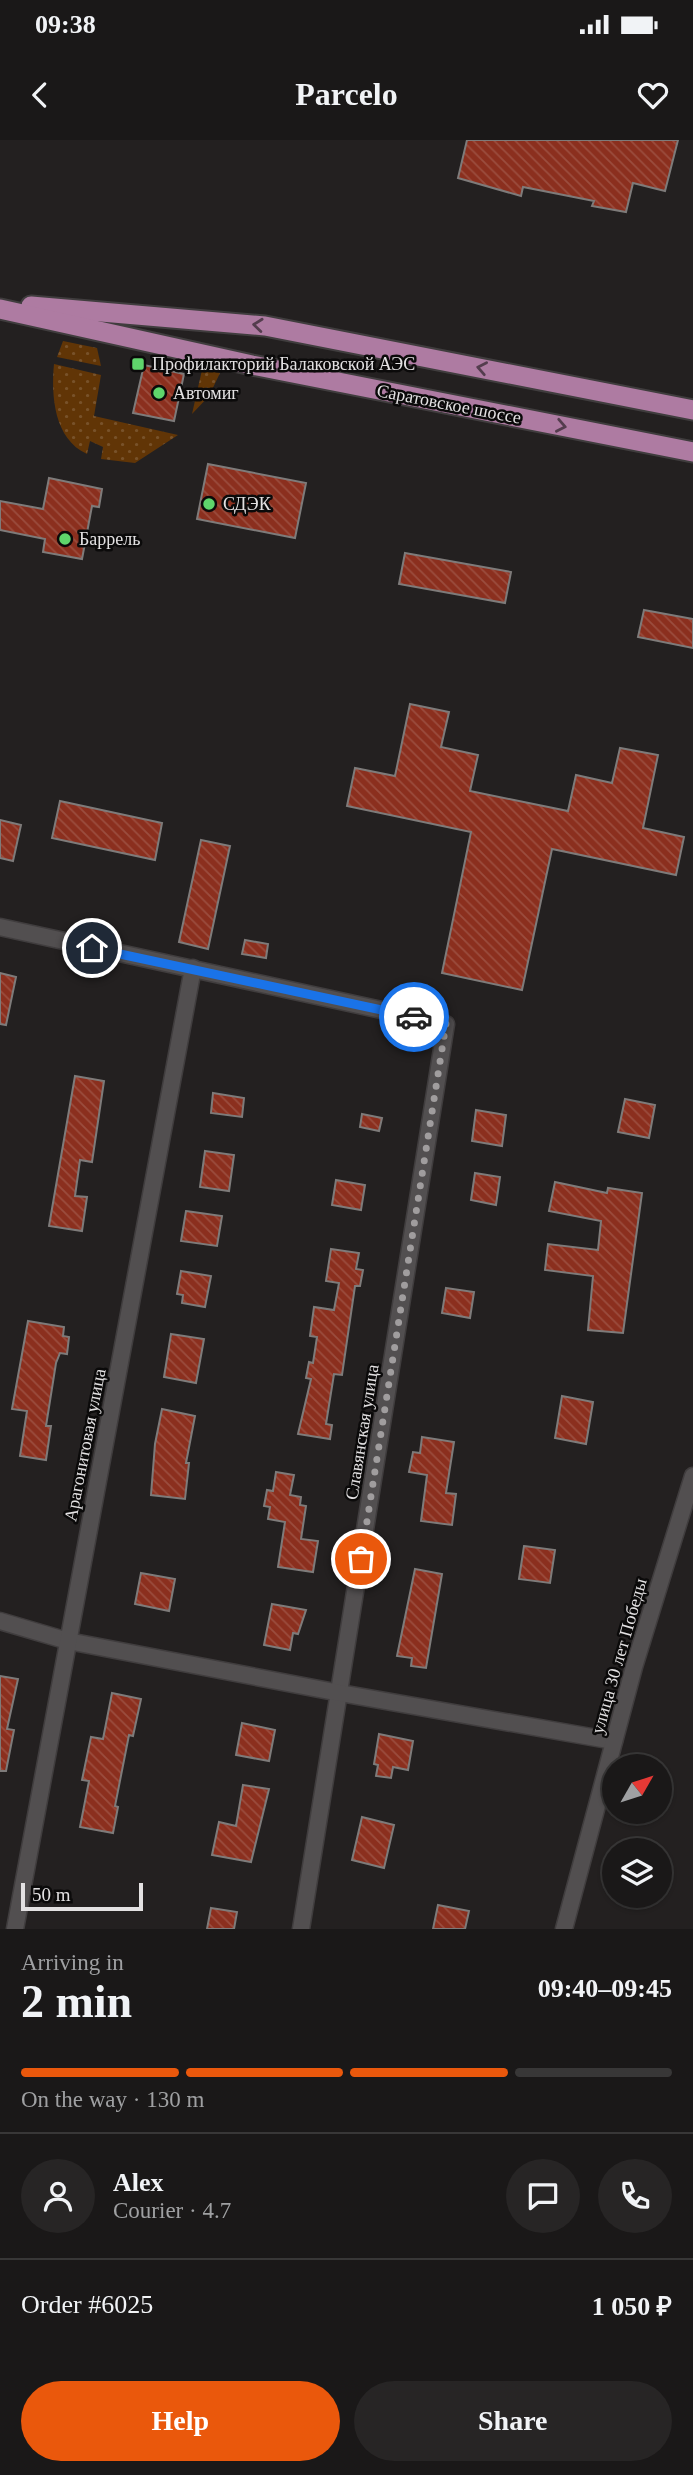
<!DOCTYPE html>
<meta charset="utf-8">
<style>
body{margin:0;font-family:"Times New Roman",serif;background:#272525;color:#f1f3f6;height:100vh;display:flex;flex-direction:column;font-size:26px;white-space:nowrap}
*{box-sizing:border-box;margin:0}
p{font-size:23px;color:#9fa0a2}
.icon{flex:none;width:38px;height:38px;fill:none;stroke:currentColor;stroke-width:2;stroke-linecap:round;stroke-linejoin:round}
.map{position:relative;height:1789px;overflow:hidden}
.panel{display:flex;flex-direction:column;background:#1a1818;flex:1}
.panel>*{flex:none}
.needle{width:46px;rotate:51deg}
.fabs{position:absolute;left:602px;top:1614px;display:grid;gap:14px}
.fabs a{display:grid;place-items:center;width:70px;height:70px;border-radius:50%;background:#1a1818;box-shadow:0 2px 5px #0004,0 0 0 2px #383737;font-size:35px}
.scale{position:absolute;left:21px;bottom:18px;width:122px;box-sizing:border-box;padding-left:7px;border:4px solid #e3e1e2;border-top:0;font-size:19px;line-height:24px;white-space:nowrap;color:#e3e1e2;-webkit-text-stroke:5px #0b0a0a;paint-order:stroke}
.pin{position:absolute;display:grid;place-items:center;width:60px;height:60px;color:#fff;margin:-30px;border:4px solid #fff;border-radius:50%;box-shadow:0 2px 7px #0007}
.courier{position:absolute;display:grid;place-items:center;width:70px;height:70px;margin:-35px;border:5px solid #1a73e8;border-radius:50%;background:#fff;color:#222;box-shadow:0 2px 9px #0007}
.overview em{font-style:normal;font-weight:700}
.overview div{display:flex;flex-direction:column-reverse}
.overview{display:flex;align-items:center;justify-content:space-between;height:119px;padding:0 21px}
h1{font-size:46px;font-weight:700;line-height:52px}
.bar{display:grid;grid-template-columns:repeat(4,1fr);gap:10px 7px;align-content:center;height:84px;padding:0 21px}
.bar i{height:9px;border-radius:5px;background:#383737}
.bar .current{background:#ea580c}
.bar p{grid-column:span 4}
.line{display:flex;align-items:center;gap:18px;padding:0 21px;border-top:2px solid #383737}
.line div{flex:1}
.round{display:grid;place-items:center;flex:none;width:74px;height:74px;border-radius:37px;background:#272525}
.primary-button{display:flex;gap:14px;margin-top:auto;padding:14px 21px}
.primary-button a{flex:1;height:80px;border-radius:42px;background:#ea580c;color:#fff;font-size:28px;font-weight:700;line-height:80px;text-align:center}
.primary-button a+a{background:#272525;color:#f1f3f6}
.status{display:flex;justify-content:space-between;align-items:center;height:49px;padding:0 35px;background:#1a1818;direction:ltr}
.status svg{height:19px;fill:currentColor}
header{display:flex;justify-content:space-between;align-items:center;height:91px;padding:0 21px;background:#1a1818;font-size:32px;font-weight:700}
.map>svg:first-child{display:block}
.grass{fill:url(#grass-dots)}
.building{fill:url(#building-back-hatch);stroke:#7e7b7a;stroke-width:2}
.lines{fill:none;stroke-linecap:round;stroke-linejoin:round}
.minor-casing{stroke:#403d3e;stroke-width:19}
.primary-casing{stroke:#403d3e;stroke-width:23}
.minor{stroke:#524f50;stroke-width:16}
.primary{stroke:#ae7ba2;stroke-width:19}
.oneway{stroke:#543d4e}
.done{stroke:#a09d9e;stroke-width:7;stroke-dasharray:0 12.6}
.route{stroke:#1a73e8;stroke-width:9}
.poi-dot{fill:#5fd56b;stroke:#0b0a0a;stroke-width:2.5}
.labels{text-anchor:middle;dominant-baseline:central;stroke-width:5;stroke-linejoin:round;paint-order:stroke}
.poi-label{font-size:18px;fill:#e3e1e2;stroke:#0b0a0a;text-anchor:start}
.street-label{font-size:18px;fill:#e3e1e2;stroke:#0b0a0a}
</style>
<div class="status"><b>09:38</b><svg viewBox="0 0 49 12"><path d="M0 12V9h3v3zM5 12V6h3v6zM10 12V3h3v9zM15 12V0h3v12zM26 1h20v11H26zM47 4h2v5h-2z"/></svg></div>
<header><svg class="icon" aria-label="back" viewBox="0 0 24 24"><path d="M15 5l-7 7 7 7"/></svg>Parcelo<svg class="icon" aria-label="heart" viewBox="0 0 24 24"><path d="M12 20l-8-8c-3-5 5-10 8-4 3-6 11-1 8 4z"/></svg></header>
<div class="map">
<svg width="693" height="1789" viewBox="0 0 693 1789">
<defs>
<pattern id="grass-dots" width="8" height="8" patternUnits="userSpaceOnUse" patternTransform="scale(1.75)"><rect width="8" height="8" fill="#613506"/><path d="M2 2h.1M6 6h.1" fill="none" stroke="#78522a" stroke-width="1.8" stroke-linecap="round"/></pattern>
<pattern id="building-back-hatch" width="6" height="6" patternUnits="userSpaceOnUse" patternTransform="scale(1.75)"><rect width="6" height="6" fill="#8b2f1e"/><path d="M-1 5l2 2M0 0l6 6M5-1l2 2" fill="none" stroke="#9b4d3e"/></pattern>
</defs>
<rect width="100%" height="100%" fill="#232020"/>
<!-- grass -->
<g class="grass">
<path d="M63 201 97 208 101 226 57 217Z"/>
<path d="M54 224 101 235 94 276 178 295 135 323 101 319 103 307 90 301 87 314C54 299 51 256 54 224Z"/>
<path d="M202 230 220 233 209 256 192 274Z"/>
</g>
<!-- building -->
<g class="building">
<path d="M467 0H678L665 51 633 43 626 72 592 66 594 61 523 47 521 56 458 38Z"/>
<path d="M144 225 184 234 174 281 133 273Z"/>
<path d="M208 324 306 343 295 398 197 379Z"/>
<path d="M49 338 102 349 99 367 92 366 82 419 43 412 45 399 0 390V361L43 369Z"/>
<path d="M405 413 511 432 505 463 399 444Z"/>
<path d="M644 470 693 479V508L638 497Z"/>
<path d="M410 564 449 572 441 607 478 615 470 651 568 671 576 635 612 643 620 608 658 615 643 688 684 697 676 735 552 709 522 850 442 833 471 692 347 666 355 628 395 636Z"/>
<path d="M60 661 162 683 155 720 52 698Z"/>
<path d="M0 680 21 685 13 721 0 718Z"/>
<path d="M201 700 230 706 208 809 179 802Z"/>
<path d="M245 800 268 804 266 818 242 814Z"/>
<path d="M0 833 16 837 6 885 0 884Z"/>
<path d="M75 936 104 941 92 1022 80 1020 75 1056 87 1057 82 1091 49 1086Z"/>
<path d="M213 953 244 958 242 977 211 973Z"/>
<path d="M625 959 655 965 649 998 618 992Z"/>
<path d="M476 970 506 975 502 1006 472 1001Z"/>
<path d="M362 974 382 978 379 991 360 987Z"/>
<path d="M205 1011 234 1015 229 1051 200 1047Z"/>
<path d="M475 1033 500 1037 496 1065 471 1060Z"/>
<path d="M336 1040 365 1045 361 1070 332 1065Z"/>
<path d="M555 1042 607 1053 608 1048 642 1053 623 1193 588 1190 593 1136 545 1130 548 1104 598 1110 601 1081 549 1071Z"/>
<path d="M186 1071 222 1076 217 1106 181 1101Z"/>
<path d="M331 1109 359 1113 356 1129 363 1130 360 1146H355L342 1235 334 1234 326 1284 332 1285 330 1299 298 1294 311 1239 306 1238 309 1222 313 1223 317 1197 310 1196 314 1167 334 1170 339 1143 326 1141Z"/>
<path d="M181 1131 211 1136 205 1167 182 1163 183 1155 177 1154Z"/>
<path d="M446 1148 474 1152 470 1178 442 1173Z"/>
<path d="M28 1181 64 1187 63 1196 69 1197 67 1214 60 1213 56 1223 46 1286H51L46 1320 20 1316 27 1271 12 1269Z"/>
<path d="M171 1194 204 1199 196 1243 164 1237Z"/>
<path d="M562 1256 593 1262 586 1304 555 1298Z"/>
<path d="M162 1269 195 1276 186 1323H189L185 1359 151 1355 155 1304Z"/>
<path d="M422 1297 454 1302 446 1353 456 1354 452 1385 421 1381 427 1335 409 1332 413 1312 420 1313Z"/>
<path d="M276 1332 294 1335 290 1355 301 1357 300 1365 306 1366 301 1399 318 1401 313 1432 278 1427 285 1382 268 1379 270 1367 264 1366 267 1350 273 1351Z"/>
<path d="M524 1406 555 1410 550 1443 519 1439Z"/>
<path d="M415 1429 442 1434 426 1528 411 1526 412 1518 397 1516Z"/>
<path d="M141 1433 175 1439 169 1471 135 1464Z"/>
<path d="M272 1464 306 1470 298 1494 293 1493 290 1510 264 1505Z"/>
<path d="M0 1536 18 1539 7 1589 14 1590 6 1631H0Z"/>
<path d="M112 1553 141 1559 133 1596 129 1595 115 1666 118 1667 113 1693 80 1687 89 1641 82 1640 91 1597 103 1599Z"/>
<path d="M242 1583 275 1590 269 1621 236 1615Z"/>
<path d="M379 1594 413 1601 408 1630 393 1627 391 1638 376 1636 378 1625 374 1624Z"/>
<path d="M243 1645 269 1649 251 1722 212 1715 219 1682 236 1686Z"/>
<path d="M362 1677 394 1685 384 1728 352 1720Z"/>
<path d="M438 1765 469 1771 465 1789H433Z"/>
<path d="M211 1768 237 1772 234 1789H207Z"/>
</g>
<g class="lines">
<defs>
<g id="minor">
<path d="M0 787 446 884 301 1789"/>
<path d="M0 1481 68 1501 340 1553 614 1601"/>
<path d="M15 1789 193 828"/>
<path d="M564 1789 634 1527 693 1336"/>
</g>
<g id="primary">
<path d="M31 166 265 186 693 270"/>
<path d="M0 169 252 225 693 312"/>
</g>
</defs>
<!-- minor casing -->
<use href="#minor" class="minor-casing"/>
<!-- primary casing -->
<use href="#primary" class="primary-casing"/>
<!-- minor -->
<use href="#minor" class="minor"/>
<!-- primary -->
<use href="#primary" class="primary"/>
</g>
<!-- one-way arrows -->
<defs><path id="oneway-chevron" d="M-2-3.5L2.5 0L-2 3.5" fill="none" stroke-width="1.6" stroke-linecap="round" stroke-linejoin="round" transform="scale(1.75)"/></defs>
<g class="oneway">
<use href="#oneway-chevron" transform="translate(258 185) rotate(-174)"/>
<use href="#oneway-chevron" transform="translate(482 228) rotate(-169)"/>
<use href="#oneway-chevron" transform="translate(561 286) rotate(11)"/>
</g>
<g class="lines">
<!-- done -->
<path class="done" d="M361 1419 446 884 414 877"/>
<!-- route -->
<path class="route" d="M92 808 414 877"/>
</g>
<!-- markers -->
<g class="poi-dot">
<rect x="131" y="217" width="14" height="14" rx="3.5"/>
<circle cx="159" cy="253" r="7"/>
<circle cx="209" cy="364" r="7"/>
<circle cx="65" cy="399" r="7"/>
</g>
<g class="labels">
<!-- poi labels -->
<g class="poi-label">
<text x="152" y="224">Профилакторий Балаковской АЭС</text>
<text x="173" y="253">Автомиг</text>
<text x="223" y="364">СДЭК</text>
<text x="79" y="399">Баррель</text>
</g>
<!-- street labels -->
<g class="street-label">
<text transform="translate(449 264) rotate(11)">Саратовское шоссе</text>
<text transform="translate(362 1292) rotate(-81)">Славянская улица</text>
<text transform="translate(85 1305) rotate(-79)">Арагонитовая улица</text>
<text transform="translate(619 1516) rotate(-74)">улица 30 лет Победы</text>
</g>
</g>
</svg>
<div class="fabs">
<a><svg class="needle" viewBox="-14 -14 28 28"><path d="M0-13l5 13h-10z" fill="#e53935"/><path d="M0 13l5-13h-10z" fill="#9fa0a2"/></svg></a>
<a><svg class="icon" aria-label="layers" viewBox="0 0 24 24"><path d="M12 4l9 5-9 5-9-5zM3 14l9 5 9-5"/></svg></a>
</div>
<div class="scale">50 m</div>
<div class="pin" style="left:361px;top:1419px;background:#ea580c"><svg class="icon" aria-label="bag" viewBox="0 0 24 24"><path d="M5 8h14l-1 12H6zM9 8a3 3 0 0 1 6 0"/></svg></div>
<div class="pin" style="left:92px;top:808px;background:#1f2937"><svg class="icon" aria-label="home" viewBox="0 0 24 24"><path d="M3 11l9-7 9 7M6 9v11h12V9"/></svg></div>
<div class="courier" style="left:414px;top:877px"><svg class="icon" aria-label="car" viewBox="0 0 24 24"><path d="M5 17H2v-5l4-1 3-4h7l3 4 3 1v5h-3M9 17h6M6 11h13"/><circle cx="7" cy="17" r="2"/><circle cx="17" cy="17" r="2"/></svg></div>
</div>
<section class="panel">
<div class="overview"><div><h1>2 min</h1><p>Arriving in</p></div><em>09:40–09:45</em></div>
<div class="bar"><i class="current"></i><i class="current"></i><i class="current"></i><i></i><p>On the way · 130 m</p></div>
<div class="line" style="height:126px"><a class="round"><svg class="icon" aria-label="person" viewBox="0 0 24 24"><circle cx="12" cy="8" r="4"/><path d="M4 21q1-7 8-7t8 7"/></svg></a><div><b>Alex</b><p>Courier · 4.7</p></div><a class="round"><svg class="icon" aria-label="chat" viewBox="0 0 24 24"><path d="M4 5h16v11H9l-5 4z"/></svg></a><a class="round"><svg class="icon" aria-label="phone" viewBox="0 0 24 24"><path d="M5 4h4l2 5-3 2q2 4 5 5l2-3 5 2v4C11 20 4 13 5 4z"/></svg></a></div>
<div class="line" style="height:91px"><div>Order #6025</div><b>1 050 ₽</b></div>
<div class="primary-button"><a>Help</a><a>Share</a></div>
</section>
